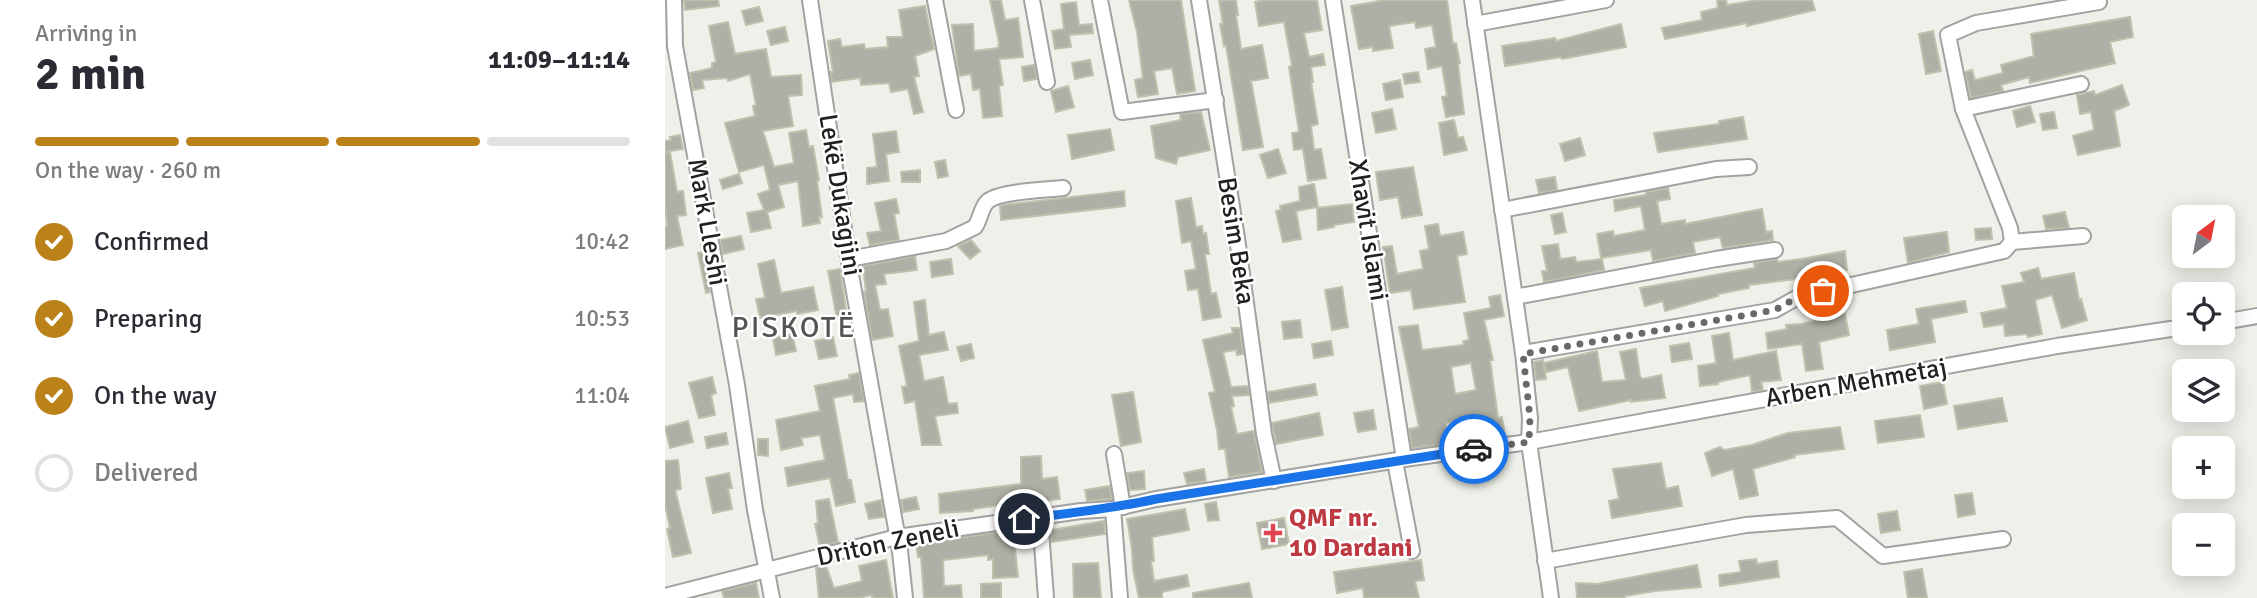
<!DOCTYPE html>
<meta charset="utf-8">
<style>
body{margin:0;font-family:Signika,sans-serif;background:#f7f7f7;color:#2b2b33;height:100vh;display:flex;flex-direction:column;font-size:26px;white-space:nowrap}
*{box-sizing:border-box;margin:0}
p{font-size:23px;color:#7c7c81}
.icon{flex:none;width:38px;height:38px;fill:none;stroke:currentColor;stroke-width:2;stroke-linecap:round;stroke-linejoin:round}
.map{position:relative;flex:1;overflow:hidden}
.panel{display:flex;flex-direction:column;background:#fff;width:665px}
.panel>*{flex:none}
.needle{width:46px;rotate:32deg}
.controls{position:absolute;left:1507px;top:205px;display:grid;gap:14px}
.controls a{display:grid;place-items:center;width:63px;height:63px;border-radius:10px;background:#fff;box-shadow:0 4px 18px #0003;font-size:35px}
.pin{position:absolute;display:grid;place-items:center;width:60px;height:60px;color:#fff;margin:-30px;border:4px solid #fff;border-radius:50%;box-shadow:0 2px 7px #0007}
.courier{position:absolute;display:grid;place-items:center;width:70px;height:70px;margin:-35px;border:5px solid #1a73e8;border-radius:50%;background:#fff;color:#222;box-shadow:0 2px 9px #0007}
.head em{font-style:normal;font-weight:700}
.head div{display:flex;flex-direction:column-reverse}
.head{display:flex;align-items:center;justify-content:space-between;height:119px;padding:0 35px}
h1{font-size:46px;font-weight:700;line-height:52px}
.bar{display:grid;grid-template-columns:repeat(4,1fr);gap:10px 7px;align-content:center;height:84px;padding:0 35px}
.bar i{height:9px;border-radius:5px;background:#e1e1e2}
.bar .on{background:#ba8219}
.bar p{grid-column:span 4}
ol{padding:0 35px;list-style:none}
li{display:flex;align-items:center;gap:21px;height:77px}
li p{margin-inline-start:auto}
li .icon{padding:7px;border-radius:50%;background:#ba8219;color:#fff;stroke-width:4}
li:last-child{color:#7c7c81}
li i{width:38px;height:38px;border:4px solid #e1e1e2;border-radius:50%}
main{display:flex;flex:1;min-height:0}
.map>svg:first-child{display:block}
.building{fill:#aeafa5;stroke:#bfc1ad;stroke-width:2;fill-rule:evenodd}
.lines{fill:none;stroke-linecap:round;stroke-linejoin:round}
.minor-casing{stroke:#a2a2a2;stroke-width:18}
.minor{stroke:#fff;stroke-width:14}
.done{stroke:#696a67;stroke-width:7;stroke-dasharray:0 12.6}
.route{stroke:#1a73e8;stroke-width:9}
.health-dot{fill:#e0444e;stroke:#fff;stroke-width:2.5}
.labels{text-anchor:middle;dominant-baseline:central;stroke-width:5;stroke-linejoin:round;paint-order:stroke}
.street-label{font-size:26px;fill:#212121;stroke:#fff}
.health-label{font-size:26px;font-weight:bold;fill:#be3a42;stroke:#fff;text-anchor:start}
.quarter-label{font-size:30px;letter-spacing:2px;fill:#545454;stroke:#fff}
</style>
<main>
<section class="panel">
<div class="head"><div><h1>2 min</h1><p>Arriving in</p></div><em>11:09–11:14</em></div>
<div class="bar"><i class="on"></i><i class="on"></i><i class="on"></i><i></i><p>On the way · 260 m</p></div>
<ol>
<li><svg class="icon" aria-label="check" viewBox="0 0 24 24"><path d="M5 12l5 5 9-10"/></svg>Confirmed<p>10:42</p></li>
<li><svg class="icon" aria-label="check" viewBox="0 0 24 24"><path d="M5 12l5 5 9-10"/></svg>Preparing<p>10:53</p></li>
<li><svg class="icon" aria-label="check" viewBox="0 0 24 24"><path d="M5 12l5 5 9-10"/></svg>On the way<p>11:04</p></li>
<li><i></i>Delivered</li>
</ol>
</section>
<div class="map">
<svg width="1592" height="598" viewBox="0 0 1592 598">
<rect width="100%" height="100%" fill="#eef1e9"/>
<!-- building -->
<g class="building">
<path d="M19 0H53L54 6 20 10Z"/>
<path d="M325 0H336L340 20 353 18 358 57 334 59 338 85 334 86 337 116 318 118 315 89 308 90 306 74 294 76 287 25 308 24 309 51 333 48 334 43Z"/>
<path d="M464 0H516L530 91 512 94 507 68 489 71 493 94 473 97 470 80 478 78 472 32Z"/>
<path d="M554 0H571L573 15H571L576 49 597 45 603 78 586 81 598 147 578 150 561 45 559 46 555 24H558Z"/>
<path d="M598 0H652L657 30 639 33 644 57 658 54 660 65 646 67 648 82H646L653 124 646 126 649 150 656 149 661 178 643 181 638 149 629 150 627 133 634 132 624 67 627 66 619 22 594 26 590 2Z"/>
<path d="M720 0H782L788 44 791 43 795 63 793 64 799 114 781 117 777 97 782 96 777 66 763 69 760 49 771 47 767 25 751 28 750 22 724 26 728 48 708 51V47L694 49 686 6Z"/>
<path d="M1052 0H1061L1062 5 1093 0H1147L1150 10 1082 26V23L1000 39 997 28 1037 20 1036 12 1053 8Z"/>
<path d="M411 2 414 25 427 24 428 33 404 35 406 47 390 49 387 31 399 29 396 4Z"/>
<path d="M260 6 269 49 250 56 254 76 249 77 258 112 249 114 243 89 226 92 224 83 196 85 195 78 167 82 165 72H168L163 41 175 39 177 47 199 44 200 49 223 47 222 37H238L234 10Z"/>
<path d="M94 7 98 21 81 25 77 11Z"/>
<path d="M1465 17 1468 37 1445 42 1450 63 1365 83 1364 77 1336 85 1338 91 1306 98 1300 72 1307 70 1310 80 1338 73 1336 65 1369 56 1366 34Z"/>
<path d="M63 22 70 54 101 49 106 77 136 75 137 95 123 96 128 126 98 131 109 167 129 163 124 133 141 130 144 147 148 146 154 180 152 181 157 217H154L155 223 138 226 133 181 113 185 119 207 102 212 106 228 86 232 82 213 99 210 93 194 105 190 99 165 74 172 60 123 90 116 88 106 91 105 85 74 63 81 62 78 37 80 39 88 28 90 25 73 47 68V63L51 62 44 26Z"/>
<path d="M956 24 961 47 897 59 896 57 840 66 837 46 890 38 891 41Z"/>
<path d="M120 27 123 41 106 45 102 31Z"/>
<path d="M1268 31 1276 71 1261 74 1254 34Z"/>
<path d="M425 60 428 75 410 79 407 63Z"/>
<path d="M369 65 372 79 359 81 357 67Z"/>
<path d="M753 72 755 82 740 84 738 74Z"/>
<path d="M735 80 738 97 721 100 718 84Z"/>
<path d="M1457 85 1464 105 1449 111 1455 146 1413 155 1408 136 1429 130 1426 112 1415 114 1412 95 1429 91 1430 95Z"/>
<path d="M403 86 409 107 391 112 386 91Z"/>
<path d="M1365 106 1370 122 1352 127 1348 111Z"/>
<path d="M727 109 731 129 711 133 707 113Z"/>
<path d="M536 112 545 150 513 157 511 164 491 158 486 126 516 120 515 114Z"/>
<path d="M1389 112 1392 128 1378 130 1375 114Z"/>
<path d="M1078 117 1082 139 993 152 989 133 1054 124V121Z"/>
<path d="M789 120 793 138 798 137 802 150 779 155 774 123Z"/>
<path d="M445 129 449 150 407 159 403 135Z"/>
<path d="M231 131 234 152 221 154 224 181 202 184V168L212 167 208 134Z"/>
<path d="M15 135 18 149 0 152V141L6 140 5 137Z"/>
<path d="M915 138 920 155 900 161 895 144Z"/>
<path d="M613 149 621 173 603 178 595 155Z"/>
<path d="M5 152 12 192 18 191 21 215 12 216 18 245 0 249V227L2 226 0 207V153Z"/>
<path d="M280 160 283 176 273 178 270 162Z"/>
<path d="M748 167 757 215 737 218 733 197 715 200 711 172Z"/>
<path d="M255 170V182H237L236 172Z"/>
<path d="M74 174 77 183 58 189 55 180Z"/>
<path d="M890 177 892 190 874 193 871 180Z"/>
<path d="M649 184 653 207 631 211 636 239 618 242 611 211 616 210 615 206 635 201 634 187Z"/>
<path d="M1003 188 1005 199 992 201 996 224 1020 220V224L1097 209 1101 232 1107 231 1108 240 1058 248 1055 237 1028 242 1030 253 988 261 986 250 936 258 932 234 948 231 949 236 980 230 976 206 950 211 949 200 981 195V192Z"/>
<path d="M459 191 460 206 336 220 335 206 338 205Z"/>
<path d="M526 198 531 227 537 226 538 234 541 233 544 254H540L546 294 551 293 556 317 538 320 533 289 523 290 520 271 531 269 526 241 517 243 511 201Z"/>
<path d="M231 199 234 213 229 214 234 240 205 245 202 233 216 231 210 203Z"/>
<path d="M687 204 689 222 669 225V227L653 230 652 208Z"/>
<path d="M1400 212 1404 228 1381 229 1378 216Z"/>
<path d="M897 213 901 232 890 234 886 215Z"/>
<path d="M773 224 775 236 798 232 802 254 792 256 800 302 749 309 746 290 725 293 718 247 727 246 732 274 758 269 755 251 764 249 760 226Z"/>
<path d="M1326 228 1327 239 1311 240 1310 229Z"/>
<path d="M1282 232 1284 252 1243 263 1239 238Z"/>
<path d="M76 236 79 249 58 254 55 240Z"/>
<path d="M306 240 315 251 305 259 293 246Z"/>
<path d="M36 244 45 292 41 293 33 253 38 252Z"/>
<path d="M893 244 895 259 910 257 911 262 937 259 939 270 879 282 877 271H882L877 246Z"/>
<path d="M1180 251 1182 270 1137 274V278L1084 285V288L1053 294V296L1000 311 998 301 980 306 975 288 1090 268 1089 263 1112 259 1113 262 1136 259Z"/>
<path d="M250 256 252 270 219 274 221 284 210 285 215 310 223 309 228 336 207 340 199 292 201 291 198 266Z"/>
<path d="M286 259 288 274 267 277 265 262Z"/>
<path d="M109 260 116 293 148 287 153 310 132 314V311L95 318 91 299 100 298 93 264Z"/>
<path d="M1373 268 1376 279 1409 273 1414 300 1416 299 1422 320 1397 328 1387 295 1370 300 1377 334 1363 337 1362 334 1340 336 1339 324 1319 327 1316 313 1342 308 1337 286 1359 282 1356 273Z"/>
<path d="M175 269 182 317 172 319 163 271Z"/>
<path d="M677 287 683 327 667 330 660 290Z"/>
<path d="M835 295 839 316 819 320 828 360H825L833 418 837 417 840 436 806 440 803 419 781 423V444L747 448 744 429 754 427 734 327 753 325 757 350 799 345 798 341 804 340 799 313 826 308 824 297ZM806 363 811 390 790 394 786 367Z"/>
<path d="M260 300 264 335 279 332 283 350 254 355 259 381 278 377 283 404 292 403 293 413 270 416 276 445H257L250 401 240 403 237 387 242 386 234 346 254 341 249 302Z"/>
<path d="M1300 301 1302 312 1266 319 1270 342 1225 350 1222 330 1254 324 1251 309Z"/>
<path d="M1180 314 1184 335 1154 342 1158 369 1141 371 1137 344 1103 349 1101 333 1122 329 1121 325 1136 324Z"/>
<path d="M635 320 637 337 619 339 617 322Z"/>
<path d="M567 328H575L578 354 572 355 571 350 558 352 566 387 583 386 584 395 567 396 569 406 566 407 572 434 589 431 597 472 564 477 560 449H554L552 430 544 393 550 392 538 340 568 333Z"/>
<path d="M1064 333 1068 360 1111 351 1116 380 1096 382 1098 390 1087 392 1085 375 1053 382V384L1035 386 1033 366 1051 363 1047 336Z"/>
<path d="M127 334 131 351 111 355 108 338Z"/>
<path d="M168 337 172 356 154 359 150 341Z"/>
<path d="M666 341 668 355 649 358 647 344Z"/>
<path d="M1024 343 1027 359 1007 362 1005 346Z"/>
<path d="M306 344 309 358 296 361 292 347Z"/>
<path d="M971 349 975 377 978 379 996 375 1000 398 966 402V400L914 411 903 367 881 372 879 363 932 351 937 382 961 380 955 352Z"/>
<path d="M878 360 881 379 871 380 869 362Z"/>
<path d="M194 373 199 401 189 402 188 394 168 398 183 480H186L190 502 171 506 165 478 123 486 120 468 160 460 155 435 136 438 138 445 116 450 111 420 155 411 150 386 185 379 184 375Z"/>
<path d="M47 377 51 393 46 395 50 415 34 418 24 383Z"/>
<path d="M1278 382 1282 404 1259 409 1255 386Z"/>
<path d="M650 384 652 395 604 403 603 392Z"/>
<path d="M468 392 476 442 456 446 447 395Z"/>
<path d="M1337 398 1342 421 1293 429 1289 406Z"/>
<path d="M708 410 711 429 693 432 689 413Z"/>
<path d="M654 413 658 435 611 444 607 423Z"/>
<path d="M1255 415 1259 437 1213 443 1210 421Z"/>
<path d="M23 421 28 442 5 448 0 427Z"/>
<path d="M1175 427 1179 449 1129 455 1130 457 1088 469 1093 495 1075 499 1068 469 1047 476 1040 453 1055 447 1059 450 1087 445 1123 433Z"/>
<path d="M61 433 63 444 42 448 40 437Z"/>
<path d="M93 439H103V456L93 455Z"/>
<path d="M376 456 377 479 392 477 395 499 367 503V508L358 509 357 502 308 509V511L275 513 274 494 356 484V457Z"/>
<path d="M13 460 16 489 10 490 26 553 8 557 2 529 5 528 0 505V461Z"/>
<path d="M996 463 1001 489 1013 486 1017 506 947 518 944 501 954 499 948 469Z"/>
<path d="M539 469 541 481 522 484 519 473Z"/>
<path d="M479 471 480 489 465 490 462 473Z"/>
<path d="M64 473 67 488H63L67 509 48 513 41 478Z"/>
<path d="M445 486 447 499 422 501 420 490Z"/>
<path d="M1307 493 1310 514 1293 517 1290 495Z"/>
<path d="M251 497 254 509 238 512 236 500Z"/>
<path d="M164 499 173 542 155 547 150 524 153 523 151 501Z"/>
<path d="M216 500 219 517 204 519 200 504Z"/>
<path d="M551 502 554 520 543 521 540 504Z"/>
<path d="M520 509 524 530 487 537 489 561H486L489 581 522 575 524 586 497 592V598H474L468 569 467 549 462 519Z"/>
<path d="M1232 511 1235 530 1216 533 1213 514Z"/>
<path d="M619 518 624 544 597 549 592 523Z"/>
<path d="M439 521 440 534 386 542V530Z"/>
<path d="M348 530 353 577 328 578V559L323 560V555L278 560 279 586 296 585 297 598H259L256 557H253L251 544Z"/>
<path d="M1091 559 1092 564 1112 561 1114 577 1055 586 1054 575 1076 572 1074 561Z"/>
<path d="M221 560 228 598H207V595L193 598H154L151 568 161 566 169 588 197 581 194 566Z"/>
<path d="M756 560 759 580 750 581 754 598H699L698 588 672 593 669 572Z"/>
<path d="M433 563 436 598H409L408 564Z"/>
<path d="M1032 565 1036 587 990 591 960 596V598H912L911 583 932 584Z"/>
<path d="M1257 569 1262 598H1243L1239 572Z"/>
<path d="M91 583 94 598H59L57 591Z"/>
<path d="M336 583V598H316V584Z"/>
<path d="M584 583 587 598H528V593Z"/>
</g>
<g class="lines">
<defs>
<g id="minor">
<path d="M9 0 10 46 72 385 90 510 107 598"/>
<path d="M145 0 185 269 235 551 240 598"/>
<path d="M270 0 291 110"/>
<path d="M367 0 382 82"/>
<path d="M435 0 457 112 551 100"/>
<path d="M534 0 572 238 599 434 609 481"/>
<path d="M668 0 739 459"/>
<path d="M807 0 858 353 865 418 864 442 886 598"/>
<path d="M810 24 941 0"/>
<path d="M1298 109 1283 35 1311 23 1434 2"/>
<path d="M837 210 1051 169 1084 167"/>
<path d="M1347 242 1418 236"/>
<path d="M184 259 281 241 310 227C315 220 316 208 322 202 332 191 383 190 398 188"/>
<path d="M850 297 1051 259 1110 250"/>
<path d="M1558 322 1592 316"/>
<path d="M858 353 1110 310 1133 297 1339 251 1347 242 1345 228 1298 109 1416 84"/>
<path d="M449 454 458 507"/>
<path d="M730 461 747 551"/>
<path d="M448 509 455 598"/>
<path d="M375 517 381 598"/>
<path d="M880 561 1081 525 1172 518 1218 556 1338 539"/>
<path d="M0 596 232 537 416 511 448 509 491 499 739 459 864 442 1392 346 1519 327"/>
</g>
</defs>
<!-- minor casing -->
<use href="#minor" class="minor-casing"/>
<!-- minor -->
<use href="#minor" class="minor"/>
</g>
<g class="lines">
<!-- done -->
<path class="done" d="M809 449 864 442 865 418 858 354 1110 310 1133 297 1158 291"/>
<!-- route -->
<path class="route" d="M359 519C403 513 447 509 491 499L809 449"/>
</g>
<!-- markers -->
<path class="health-dot" d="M604.5 522.5h7v7h7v7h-7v7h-7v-7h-7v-7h7z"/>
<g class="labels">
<!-- street labels -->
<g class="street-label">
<text transform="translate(175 195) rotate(81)">Lekë Dukagjini</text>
<text transform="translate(42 222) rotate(80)">Mark Lleshi</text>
<text transform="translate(703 230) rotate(81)">Xhavit Islami</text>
<text transform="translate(571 241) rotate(81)">Besim Beka</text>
<text transform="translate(1191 383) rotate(-10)">Arben Mehmetaj</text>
<text transform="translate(223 543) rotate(-12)">Driton Zeneli</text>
</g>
<!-- health labels -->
<g class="health-label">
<text x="624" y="518">QMF nr.<tspan x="624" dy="30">10 Dardani</tspan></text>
</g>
<!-- quarter labels -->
<g class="quarter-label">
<text x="129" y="327">PISKOTË</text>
</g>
</g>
</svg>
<div class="controls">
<a><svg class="needle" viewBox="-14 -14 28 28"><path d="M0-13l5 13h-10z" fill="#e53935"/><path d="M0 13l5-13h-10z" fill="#7c7c81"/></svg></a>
<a><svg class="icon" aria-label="locate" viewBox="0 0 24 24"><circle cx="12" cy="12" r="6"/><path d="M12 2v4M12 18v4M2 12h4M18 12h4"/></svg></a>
<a><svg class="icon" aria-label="layers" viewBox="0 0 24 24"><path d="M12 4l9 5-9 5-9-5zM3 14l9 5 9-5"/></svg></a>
<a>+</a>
<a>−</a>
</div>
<div class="pin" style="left:1158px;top:291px;background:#ea580c"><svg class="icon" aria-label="bag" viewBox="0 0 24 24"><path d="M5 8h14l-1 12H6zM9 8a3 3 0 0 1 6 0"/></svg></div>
<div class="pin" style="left:359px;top:519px;background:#1f2937"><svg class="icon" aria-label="home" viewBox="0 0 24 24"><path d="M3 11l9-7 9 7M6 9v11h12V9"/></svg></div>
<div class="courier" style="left:809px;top:449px"><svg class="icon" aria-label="car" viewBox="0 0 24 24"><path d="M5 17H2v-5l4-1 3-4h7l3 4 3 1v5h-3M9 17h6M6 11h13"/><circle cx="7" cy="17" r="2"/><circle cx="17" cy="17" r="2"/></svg></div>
</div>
</main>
